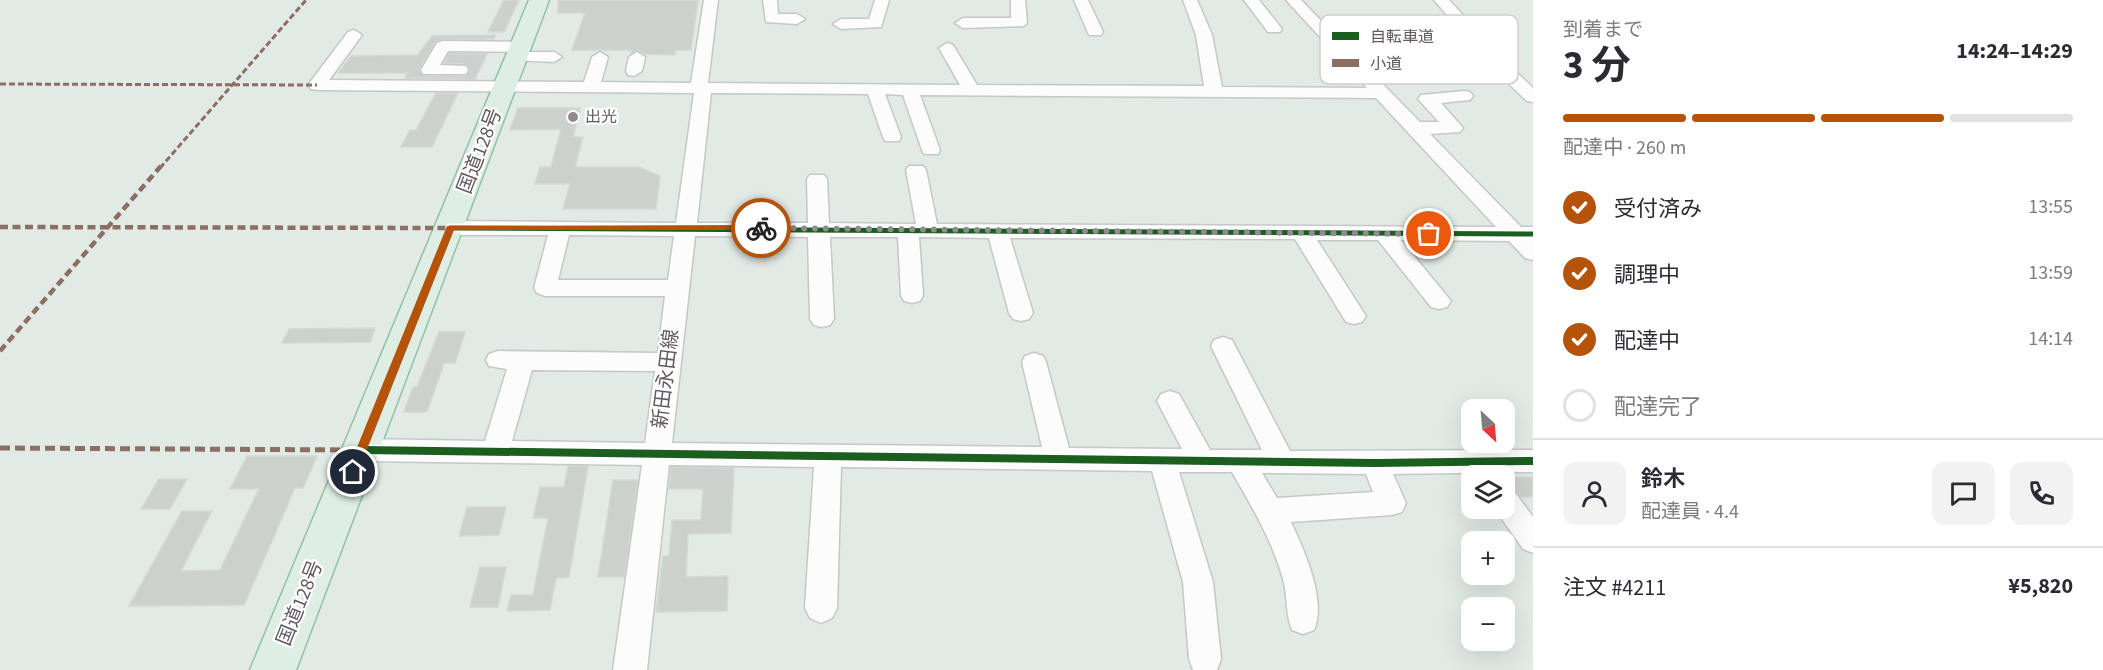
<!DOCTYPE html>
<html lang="ja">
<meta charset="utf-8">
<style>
body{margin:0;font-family:"Source Sans 3","Noto Sans JP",sans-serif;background:#f2f2f3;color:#2b2b33;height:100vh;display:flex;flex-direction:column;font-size:22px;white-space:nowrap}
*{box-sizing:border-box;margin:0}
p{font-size:20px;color:#7c7c81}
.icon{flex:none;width:33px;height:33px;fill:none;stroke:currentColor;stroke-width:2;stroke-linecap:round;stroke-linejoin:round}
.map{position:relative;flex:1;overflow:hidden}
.details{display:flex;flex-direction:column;background:#fff;width:570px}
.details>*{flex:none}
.needle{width:39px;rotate:154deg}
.fabs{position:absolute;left:1461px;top:399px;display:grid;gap:12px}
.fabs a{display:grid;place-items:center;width:54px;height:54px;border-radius:12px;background:#fff;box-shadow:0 6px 24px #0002;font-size:30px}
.pin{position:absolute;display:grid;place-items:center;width:51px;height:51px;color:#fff;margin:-26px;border:3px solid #fff;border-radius:50%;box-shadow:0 2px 6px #0007}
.courier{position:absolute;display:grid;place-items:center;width:60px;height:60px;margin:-30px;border:4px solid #b45309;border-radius:50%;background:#fff;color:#222;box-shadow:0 2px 8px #0007}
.head em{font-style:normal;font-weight:700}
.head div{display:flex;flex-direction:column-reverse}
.head{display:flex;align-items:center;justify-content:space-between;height:102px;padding:0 30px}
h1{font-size:39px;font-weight:700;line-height:45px}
.bar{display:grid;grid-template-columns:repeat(4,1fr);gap:9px 6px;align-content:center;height:72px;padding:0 30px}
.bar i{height:8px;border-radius:4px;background:#e1e1e2}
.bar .on{background:#b45309}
.bar p{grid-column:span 4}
.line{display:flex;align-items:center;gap:15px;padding:0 30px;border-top:2px solid #e1e1e2}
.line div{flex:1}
.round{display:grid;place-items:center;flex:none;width:63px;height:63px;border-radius:12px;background:#f2f2f3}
ol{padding:0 30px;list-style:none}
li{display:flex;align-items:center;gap:18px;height:66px}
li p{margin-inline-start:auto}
li .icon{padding:6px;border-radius:50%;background:#b45309;color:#fff;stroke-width:4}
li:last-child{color:#7c7c81}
li i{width:33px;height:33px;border:3px solid #e1e1e2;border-radius:50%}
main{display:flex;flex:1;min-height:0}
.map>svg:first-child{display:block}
.building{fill:#cdd1ce;stroke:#d2d9d5;stroke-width:1.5}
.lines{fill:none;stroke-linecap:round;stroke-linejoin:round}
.minor-casing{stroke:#c6c7c8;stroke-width:3}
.highway-casing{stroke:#90c1a2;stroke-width:3}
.minor{fill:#fbfcfb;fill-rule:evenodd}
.highway{fill:#dfeee5;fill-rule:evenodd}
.quiet-far2{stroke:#8d6e63;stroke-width:3;stroke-dasharray:6 3;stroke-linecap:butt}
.quiet-far1{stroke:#8d6e63;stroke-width:4.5;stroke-dasharray:8 4.5;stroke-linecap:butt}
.quiet{stroke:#8d6e63;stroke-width:5;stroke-dasharray:10 5;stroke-linecap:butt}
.cycleway-far1-casing{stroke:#fff;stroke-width:9}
.cycleway-casing{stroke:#fff;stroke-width:11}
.cycleway-far1{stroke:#1b5e20;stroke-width:5}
.cycleway{stroke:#1b5e20;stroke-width:8}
.route{fill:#b45309}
.done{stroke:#8f8b8f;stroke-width:6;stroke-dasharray:0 10.8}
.poi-dot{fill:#8f8b8f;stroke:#fff;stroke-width:2}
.labels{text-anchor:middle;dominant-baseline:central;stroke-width:4.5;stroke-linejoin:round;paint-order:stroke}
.far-poi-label{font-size:16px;fill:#625860;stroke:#fff;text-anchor:start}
.street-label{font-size:20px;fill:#625860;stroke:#fff}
.key{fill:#fff;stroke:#d0cdcf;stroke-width:1.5}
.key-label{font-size:16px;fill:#625860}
</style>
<main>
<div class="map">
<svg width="1533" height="670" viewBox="0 0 1533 670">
<rect width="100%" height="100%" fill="#e2eae6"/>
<!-- building -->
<g class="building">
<path d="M504 0H519L504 32H488Z"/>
<path d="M558 0H698L691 50H676L675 55 645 54 638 50 631 53V50H572L585 13H558Z"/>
<path d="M496 35 494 39H443L436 41 419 69 423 76H466L470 71 466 64 444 63 449 53 487 54 475 79 405 78 408 73H338L351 56 418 55 432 36Z"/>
<path d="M436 93H458L432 147H401L410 130H416Z"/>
<path d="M518 108H580L573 137H583L575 167H639L660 176 656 209H563L570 184H535L540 167H551L561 129 510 130Z"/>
<path d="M375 328 370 342 282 343 289 329Z"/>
<path d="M439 332H465L455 363H444L427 412H404L413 387H417Z"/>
<path d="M247 456H317L303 488H295L244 605 129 606 182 511H212L181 571 220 570 259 489H230Z"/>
<path d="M568 466H588L569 577 556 578 550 610 507 611 511 595H533L548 518H533L540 487H564Z"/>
<path d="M671 467 734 468 731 533 688 534 686 577 728 576 727 611 656 612 663 556H669L672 520H701L703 489H669Z"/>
<path d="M1507 477H1533V497H1521Z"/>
<path d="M159 479H187L170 509H141Z"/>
<path d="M613 480H638L624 577H598Z"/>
<path d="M467 507H506L499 535 459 536Z"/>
<path d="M480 567H506L498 607H470Z"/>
</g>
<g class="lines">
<defs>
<g id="minor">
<path d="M704 0H718L708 83 960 85 939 48 947 43 953 45 977 85 1204 86 1196 35 1183 0H1197L1212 35 1222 87 1367 88 1286 0H1301L1356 57 1436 60 1438 64 1430 69 1366 67 1420 122H1439L1418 99 1421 95 1464 91 1470 92 1473 96 1470 100 1441 103 1463 128 1460 132 1430 134 1521 227H1533V260L1525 258 1509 241 1401 240 1451 301 1447 307 1439 309 1431 307 1378 240H1317L1366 316 1362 322 1354 324 1346 322 1295 239 1010 238 1033 313 1029 319 1021 321 1013 319 1009 313 989 238 919 237 923 295 920 301 912 303 904 301 901 295 898 237H830L834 319 830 325 822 327 814 325 810 319 808 237 695 236 672 443 1042 447 1022 362 1025 356 1034 353 1043 356 1046 362 1069 448 1182 449 1157 401 1161 394 1170 391 1179 394 1210 450H1262L1211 346 1214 340 1223 337 1232 340 1290 451 1533 450V472L1393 474 1406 503 1402 512 1392 515 1291 522C1304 550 1327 600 1314 630L1303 634 1292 630C1285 613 1288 596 1283 579 1272 540 1252 507 1232 472H1179L1213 582 1221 659 1217 670H1193L1189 659 1183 582 1152 471 841 467 837 608 832 618 821 623 810 618 805 608 814 467 669 465 647 670H613L642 465 362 461 352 458 348 450 352 442 362 439 485 441 507 369 489 366 486 360 489 354 498 351 658 353 665 296H545L537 293 534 288 548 235H450L443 233 439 228 443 223 450 221 676 223 694 93 317 90 311 89 308 85 348 32 354 30 362 35 329 80 584 82 592 57 600 52 608 57 601 82 691 83ZM711 93 868 94 883 137 885 141H899L901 137 885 94 903 95 922 150 924 154H938L940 150 920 95 1376 98 1496 227 937 224 926 170 923 166H909L906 170 916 224 829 223 827 179 824 175H810L807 179 808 223H697ZM569 235 674 236 668 280H558ZM532 370 655 371 645 443 512 441ZM1262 473 1366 474 1373 492 1277 498Z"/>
<path d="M763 0H777L778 14H797L805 19 797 24 766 22Z"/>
<path d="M875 0H889L881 27 841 29 833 24 841 19H869Z"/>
<path d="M1011 0H1025L1027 23 1024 26 963 28 955 23 963 18H1011Z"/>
<path d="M1074 0H1088L1103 32 1101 35H1089Z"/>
<path d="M1244 0H1259L1282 29 1280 32H1268Z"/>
<path d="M1434 0H1449L1508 64 1533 88V102L1527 101 1496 72Z"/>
<path d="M443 41 520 42 528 47 520 52 448 51 440 65 466 66 468 70 466 74H423L421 70 437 43Z"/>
<path d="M516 52H554L562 57 554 62 510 60 508 57 510 54Z"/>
<path d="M637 52 645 57 642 71 634 76 628 75 626 71 629 57Z"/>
<path d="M1504 488 1514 491 1533 517V553L1523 549 1494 508H1504Z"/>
</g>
<path id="highway" d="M529 0H549L296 670H250Z"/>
</defs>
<!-- minor casing -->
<use href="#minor" class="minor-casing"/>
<!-- highway casing -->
<use href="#highway" class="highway-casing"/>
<!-- minor -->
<use href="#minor" class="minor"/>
<!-- highway -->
<use href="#highway" class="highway"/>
<!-- quiet-far2 -->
<g class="quiet-far2">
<path d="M0 84 317 85"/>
<path d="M160 168 306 0"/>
</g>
<!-- quiet-far1 -->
<g class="quiet-far1">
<path d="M0 227 450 228"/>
<path d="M0 351 161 166"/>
</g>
<!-- quiet -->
<path class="quiet" d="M0 448 362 450"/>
<defs>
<path id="cycleway-far1" d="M450 228 1533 234"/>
<path id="cycleway" d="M362 450 1375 463 1533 461"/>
</defs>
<!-- cycleway-far1 casing -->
<use href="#cycleway-far1" class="cycleway-far1-casing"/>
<!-- cycleway casing -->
<use href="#cycleway" class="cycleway-casing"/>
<!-- cycleway-far1 -->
<use href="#cycleway-far1" class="cycleway-far1"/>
<!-- cycleway -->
<use href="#cycleway" class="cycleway"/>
</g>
<!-- route -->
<path class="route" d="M761 225 764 226V230H454L358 472 353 476 349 475 347 472 447 226Z"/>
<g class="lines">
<!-- done -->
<path class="done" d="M761 228 1429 234"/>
</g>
<!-- markers -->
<circle class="poi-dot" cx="573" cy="117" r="6"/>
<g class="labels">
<!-- far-poi labels -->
<g class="far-poi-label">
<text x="585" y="117">出光</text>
</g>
<!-- street labels -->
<g class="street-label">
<text transform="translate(480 151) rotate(-69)">国道128号</text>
<text transform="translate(666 379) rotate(-83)">新田永田線</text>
<text transform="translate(300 603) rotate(-68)">国道128号</text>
</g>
</g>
<!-- legend -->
<rect x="1320" y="15" width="198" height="69" rx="9" class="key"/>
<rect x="1332" y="32" width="27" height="8" fill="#1b5e20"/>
<rect x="1332" y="59" width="27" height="8" fill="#8d6e63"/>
<g class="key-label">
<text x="1370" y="42">自転車道</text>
<text x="1370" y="69">小道</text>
</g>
</svg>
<div class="fabs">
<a><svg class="needle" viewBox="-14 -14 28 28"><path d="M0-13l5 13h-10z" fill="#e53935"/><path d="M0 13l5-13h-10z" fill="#7c7c81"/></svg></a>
<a><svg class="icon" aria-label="layers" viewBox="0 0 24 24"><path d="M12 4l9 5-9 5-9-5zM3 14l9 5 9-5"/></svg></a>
<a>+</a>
<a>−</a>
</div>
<div class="pin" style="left:1429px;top:234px;background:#ea580c"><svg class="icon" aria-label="bag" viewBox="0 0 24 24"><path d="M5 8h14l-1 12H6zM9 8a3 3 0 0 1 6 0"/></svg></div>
<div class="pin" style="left:353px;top:472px;background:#1f2937"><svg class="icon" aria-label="home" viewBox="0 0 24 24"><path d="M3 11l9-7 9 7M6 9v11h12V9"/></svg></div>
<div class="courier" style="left:761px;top:228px"><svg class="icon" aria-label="bike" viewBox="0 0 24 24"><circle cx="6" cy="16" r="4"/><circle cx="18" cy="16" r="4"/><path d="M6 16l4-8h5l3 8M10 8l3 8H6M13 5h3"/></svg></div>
</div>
<section class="details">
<div class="head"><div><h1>3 分</h1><p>到着まで</p></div><em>14:24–14:29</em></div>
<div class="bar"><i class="on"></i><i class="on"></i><i class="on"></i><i></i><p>配達中 · 260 m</p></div>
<ol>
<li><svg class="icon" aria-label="check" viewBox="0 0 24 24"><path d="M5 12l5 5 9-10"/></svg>受付済み<p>13:55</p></li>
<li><svg class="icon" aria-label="check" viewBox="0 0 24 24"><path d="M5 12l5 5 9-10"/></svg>調理中<p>13:59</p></li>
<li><svg class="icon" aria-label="check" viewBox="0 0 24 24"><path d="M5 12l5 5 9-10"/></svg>配達中<p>14:14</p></li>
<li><i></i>配達完了</li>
</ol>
<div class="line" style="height:108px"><a class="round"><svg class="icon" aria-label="person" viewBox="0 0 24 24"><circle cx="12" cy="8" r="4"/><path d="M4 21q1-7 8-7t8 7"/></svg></a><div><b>鈴木</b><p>配達員 · 4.4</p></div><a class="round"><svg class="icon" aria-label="chat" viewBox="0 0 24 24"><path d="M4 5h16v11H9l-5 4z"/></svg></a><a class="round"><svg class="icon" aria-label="phone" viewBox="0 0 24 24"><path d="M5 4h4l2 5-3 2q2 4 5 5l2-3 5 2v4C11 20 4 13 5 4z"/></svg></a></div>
<div class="line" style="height:78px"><div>注文 #4211</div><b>¥5,820</b></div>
</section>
</main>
